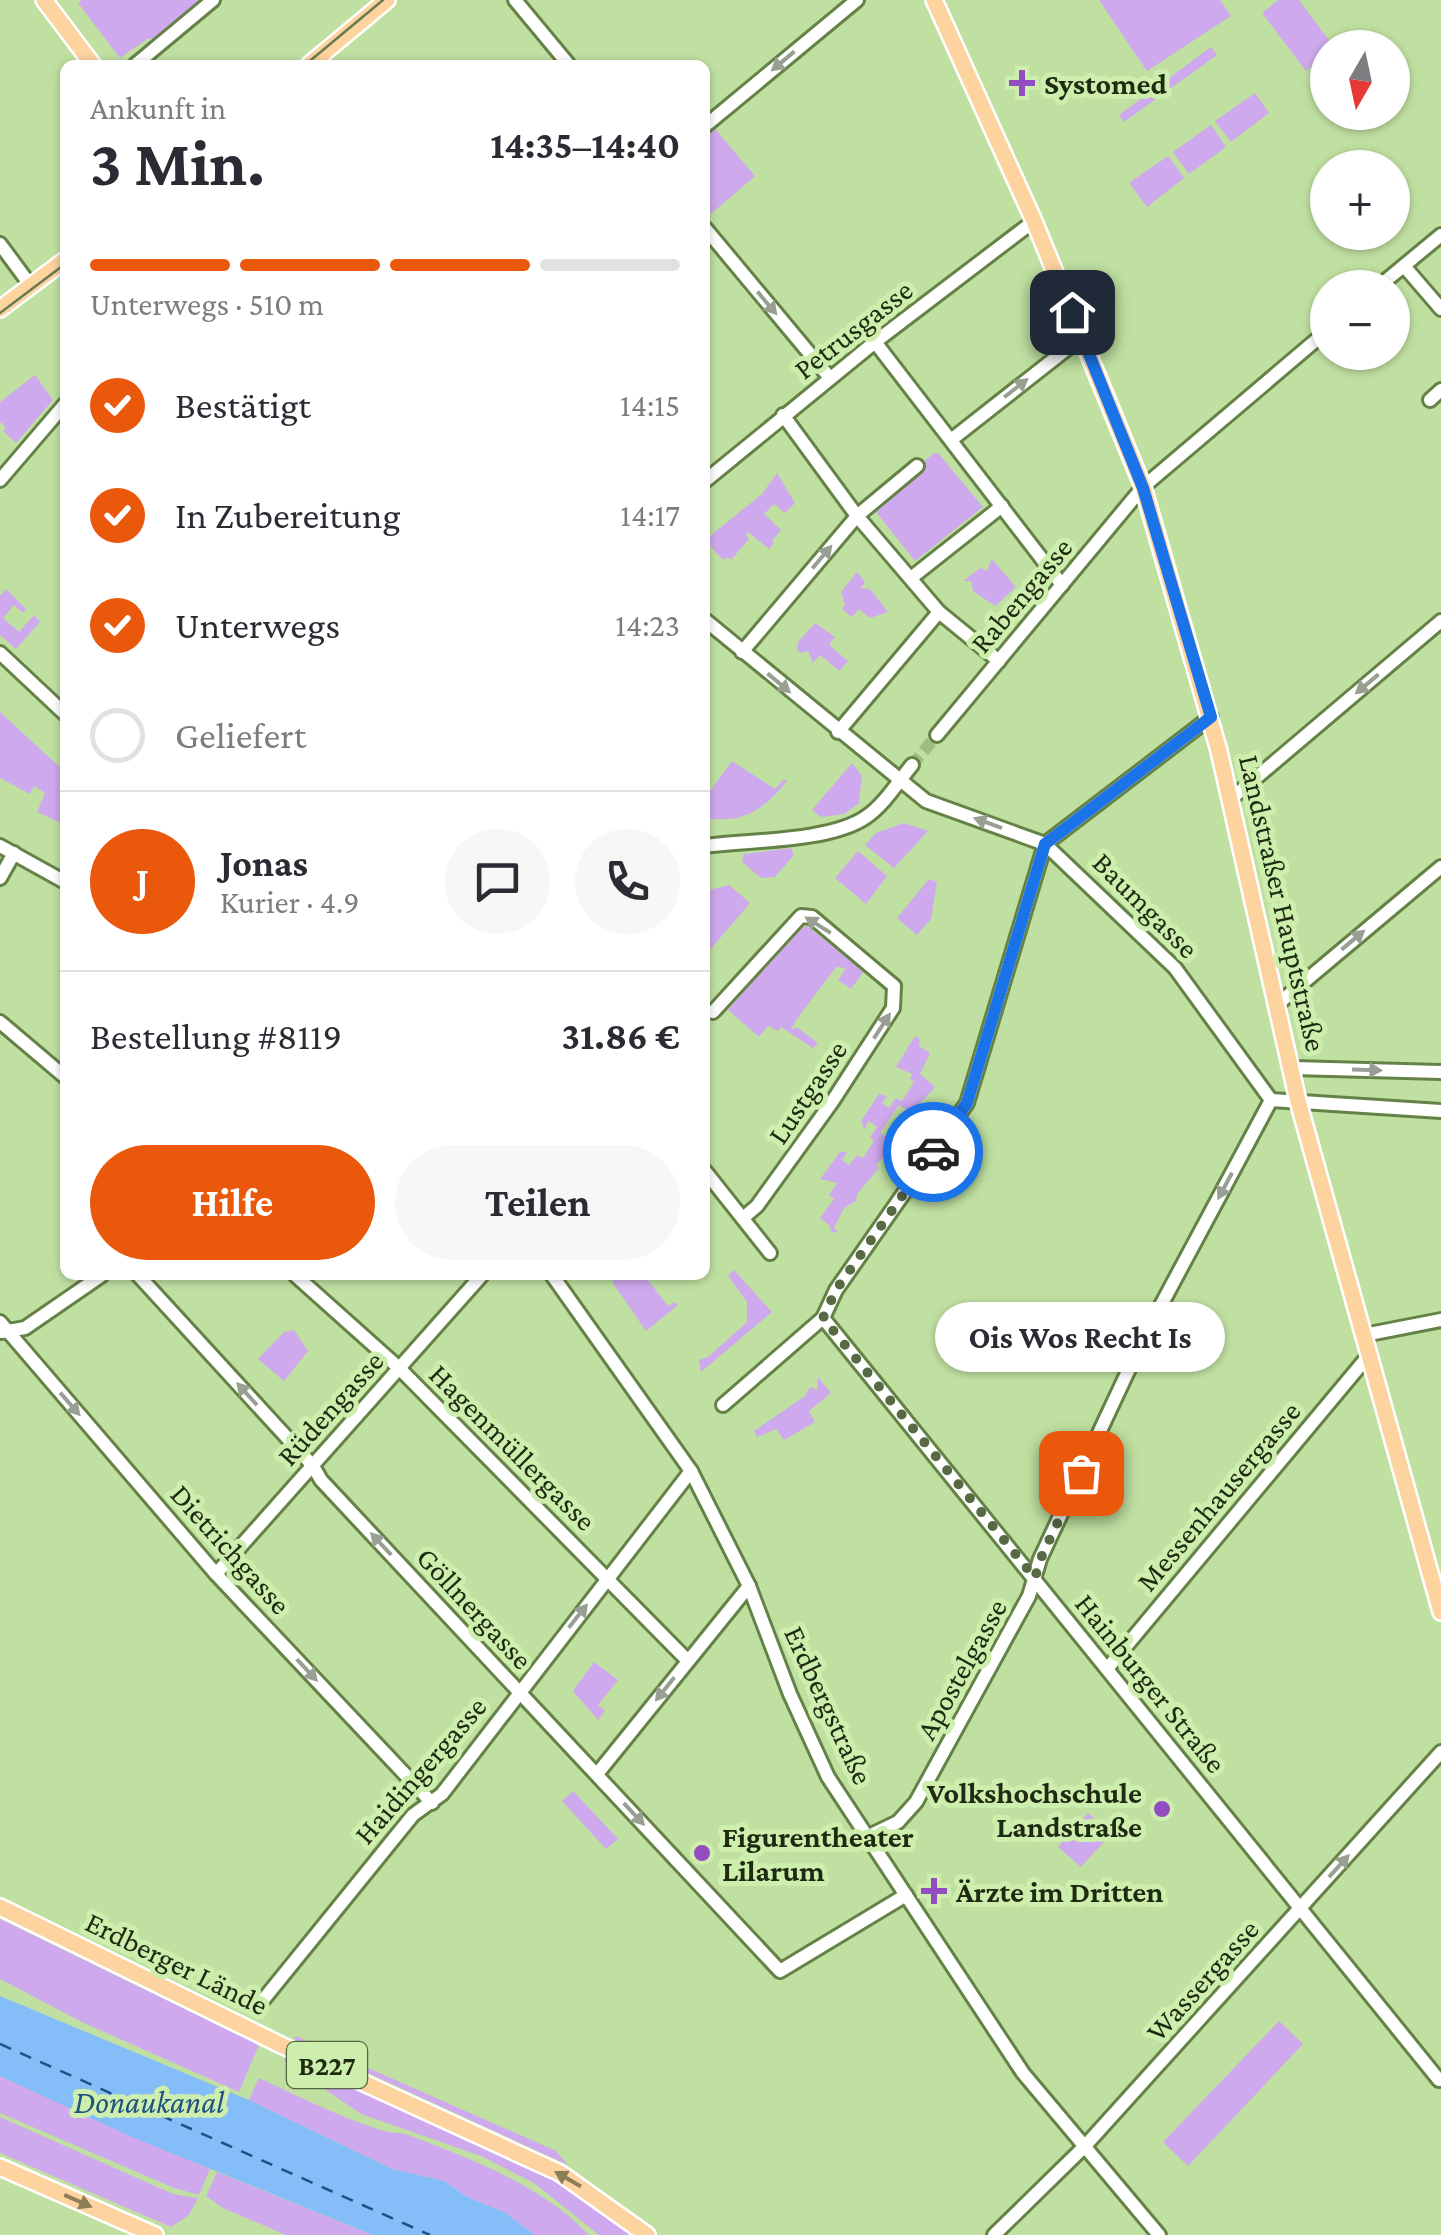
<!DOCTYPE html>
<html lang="de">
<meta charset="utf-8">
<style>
body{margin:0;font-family:"Crimson Pro",serif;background:#f7f7f7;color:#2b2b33;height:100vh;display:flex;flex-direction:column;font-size:38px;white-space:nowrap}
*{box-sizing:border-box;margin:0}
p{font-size:32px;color:#7c7c81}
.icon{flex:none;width:55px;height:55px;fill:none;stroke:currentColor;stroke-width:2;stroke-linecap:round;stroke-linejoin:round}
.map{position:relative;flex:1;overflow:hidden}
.side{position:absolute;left:60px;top:60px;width:650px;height:1220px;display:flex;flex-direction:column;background:#fff;border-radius:15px;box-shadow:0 2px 8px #0004}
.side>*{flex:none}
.needle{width:65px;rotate:189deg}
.buttons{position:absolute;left:1310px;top:30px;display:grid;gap:20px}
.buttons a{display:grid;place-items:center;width:100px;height:100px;border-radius:50%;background:#fff;box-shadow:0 2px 8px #0004;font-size:50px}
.pin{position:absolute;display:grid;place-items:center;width:85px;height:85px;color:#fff;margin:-42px;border-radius:20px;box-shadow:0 5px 15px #0006}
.courier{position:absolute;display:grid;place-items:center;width:100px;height:100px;margin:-50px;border:8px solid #1a73e8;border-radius:50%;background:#fff;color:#222;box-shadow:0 2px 12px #0007}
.bubble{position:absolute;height:70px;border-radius:35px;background:#fff;box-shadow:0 2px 8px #0004;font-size:32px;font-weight:700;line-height:70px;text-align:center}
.overview em{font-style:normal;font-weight:700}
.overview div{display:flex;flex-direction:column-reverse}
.overview{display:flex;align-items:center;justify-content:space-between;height:170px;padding:0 30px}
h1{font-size:65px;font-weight:700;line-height:75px}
.bar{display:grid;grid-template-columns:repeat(4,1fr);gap:15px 10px;align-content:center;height:120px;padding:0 30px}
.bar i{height:12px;border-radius:8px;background:#e1e1e2}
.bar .active{background:#ea580c}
.bar p{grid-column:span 4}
.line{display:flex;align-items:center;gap:25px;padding:0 30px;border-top:2px solid #e1e1e2}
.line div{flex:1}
.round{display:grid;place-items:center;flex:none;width:105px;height:105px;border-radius:52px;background:#f7f7f7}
ol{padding:0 30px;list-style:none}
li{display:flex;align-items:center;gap:30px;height:110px}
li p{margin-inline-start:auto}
li .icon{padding:10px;border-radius:50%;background:#ea580c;color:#fff;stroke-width:4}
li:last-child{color:#7c7c81}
li i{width:55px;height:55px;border:5px solid #e1e1e2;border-radius:50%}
.primary-button{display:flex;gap:20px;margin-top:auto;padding:20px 30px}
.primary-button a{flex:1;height:115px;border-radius:60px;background:#ea580c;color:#fff;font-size:40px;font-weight:700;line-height:115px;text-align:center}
.primary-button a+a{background:#f7f7f7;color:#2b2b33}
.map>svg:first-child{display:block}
.green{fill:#cfa9ed}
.water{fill:#84bdf7}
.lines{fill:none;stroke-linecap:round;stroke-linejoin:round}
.ferry{stroke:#205281;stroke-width:2.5;stroke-dasharray:12 10;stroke-linecap:butt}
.minor-tunnel{stroke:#a0bc84;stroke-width:12;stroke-dasharray:12 6;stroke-linecap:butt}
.minor-casing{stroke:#658246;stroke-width:18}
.major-casing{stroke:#fff;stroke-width:20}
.minor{stroke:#fff;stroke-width:12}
.major{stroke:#fdd39f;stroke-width:15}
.tram{stroke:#667b51;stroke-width:2.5}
.oneway{fill:#9a9f94}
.oneway2{fill:#8e7e58}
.done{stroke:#576a43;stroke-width:10;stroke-dasharray:0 18}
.route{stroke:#1a73e8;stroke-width:12}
.poi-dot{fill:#934dc0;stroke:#cdeead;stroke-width:4}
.labels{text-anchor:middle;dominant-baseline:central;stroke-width:10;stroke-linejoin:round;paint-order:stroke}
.shield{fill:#cdeead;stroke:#526540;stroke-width:2.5}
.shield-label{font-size:28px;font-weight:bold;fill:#1e2a11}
.poi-label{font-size:30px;font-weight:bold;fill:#1e2a11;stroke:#cdeead;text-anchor:start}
.street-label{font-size:30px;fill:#1e2a11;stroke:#cdeead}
.water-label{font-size:32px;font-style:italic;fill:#205281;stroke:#cdeead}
</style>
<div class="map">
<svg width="1441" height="2235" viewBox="0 0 1441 2235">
<rect width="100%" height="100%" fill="#c0e0a1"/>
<!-- green -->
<g class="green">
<path d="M81 0H205L156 39H147L120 58 78 3Z"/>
<path d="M1099 0H1220L1231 16 1147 71Z"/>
<path d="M1278 0H1299L1334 47 1328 48 1327 55 1306 71 1262 13Z"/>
<path d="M1211 47 1217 55 1124 122 1119 115Z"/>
<path d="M1255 93 1269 113 1231 142 1215 121Z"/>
<path d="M705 117 755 176 705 219Z"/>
<path d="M1211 125 1226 147 1189 174 1173 152Z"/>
<path d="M1168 156 1184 178 1147 207 1129 183Z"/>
<path d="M35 375 53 400 16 443 3 431 6 427 0 422V402Z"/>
<path d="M934 453H938L983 507 915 561 876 512 925 470 921 464Z"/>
<path d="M777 473 795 503 785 513 774 504 764 514 781 530 772 541 774 543 769 549 748 532 746 535 749 539 731 560 727 557 723 560 705 540 762 494Z"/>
<path d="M992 559 1016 587 995 606 973 591 971 581H963L980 568 987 571Z"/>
<path d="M857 572 865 582 861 588 870 589 888 612 870 618 859 609 852 617 842 609 845 605 841 592Z"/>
<path d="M6 589 26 609 23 613 14 605 3 618 19 632 34 615 40 622 16 649 0 635V596Z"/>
<path d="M815 623 835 637 829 645 848 661 839 671 820 655 813 663 808 651 801 653 797 650 798 642Z"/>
<path d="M0 712 65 772 63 824 37 812 45 793 34 786 30 794 0 778Z"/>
<path d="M732 761 775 789 784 779 787 781C764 810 743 824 705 818V798Z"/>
<path d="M852 763 862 776 859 803 844 814 821 817 812 810Z"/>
<path d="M904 823 928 831 894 868 865 845 876 833Z"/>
<path d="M791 848 794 855 775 877 761 878 742 862 744 854Z"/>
<path d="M858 851 887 876 866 904 835 878Z"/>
<path d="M929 879 937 882 931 919 917 935 897 918Z"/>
<path d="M729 885 750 903 709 951 705 946V891Z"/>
<path d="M807 926 864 971 851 989 838 980 846 968 836 967 797 1019 791 1029 798 1028 818 1043 813 1048 781 1027 778 1031 768 1026 759 1037 728 1010 797 929Z"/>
<path d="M915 1036 920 1039 919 1046 930 1053 920 1074 935 1087 916 1108 915 1116 899 1105 880 1133 896 1144 876 1165 879 1168 857 1194 856 1201 844 1208 834 1228 838 1231 832 1233 829 1225 820 1218 834 1199 829 1195 837 1183 820 1179 840 1152H847L842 1160 849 1165 857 1155 863 1158 874 1141 870 1137 877 1127 869 1121 864 1129 861 1121 879 1094 887 1096 882 1103 889 1108 896 1098 902 1101 914 1082 910 1079 912 1074 896 1067Z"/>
<path d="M734 1270 772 1312 701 1372 699 1360 708 1357 747 1322V1302L728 1276Z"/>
<path d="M621 1275H644L668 1306 675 1302 678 1305 646 1331 612 1282Z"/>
<path d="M294 1330 308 1351 284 1381 258 1359 284 1332Z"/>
<path d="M818 1377 831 1393 809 1411 815 1422 784 1440 776 1429 757 1437 754 1431 805 1396 810 1387 817 1390Z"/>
<path d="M594 1662 618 1680 598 1705 605 1711 598 1720 573 1691Z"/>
<path d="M573 1791 618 1839 606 1849 562 1801Z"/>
<path d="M1088 1813 1111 1834 1081 1867 1058 1847Z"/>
<path d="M0 1919 259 2045 239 2092 84 2023 0 1979Z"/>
<path d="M1279 2021 1303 2044 1188 2166 1163 2142Z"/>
<path d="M296 2036 556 2151 568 2165 294 2039Z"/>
<path d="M285 2056 546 2175 633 2235H599L534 2183 481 2156 361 2114 284 2061Z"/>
<path d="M0 2076 210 2169 199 2195 174 2188 0 2113Z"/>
<path d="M259 2078C286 2090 379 2137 403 2133 469 2158 540 2184 589 2235H535L504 2212 467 2197 444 2181 392 2169 249 2100Z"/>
<path d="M0 2117 173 2194 198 2198 189 2215 171 2227 0 2153Z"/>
<path d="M217 2172 373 2235H286L223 2208 206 2196Z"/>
</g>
<!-- water -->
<path class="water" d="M0 1996 249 2100 392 2169 444 2181 467 2197 504 2212 535 2235H373L132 2137 0 2076Z"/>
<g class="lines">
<!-- ferry -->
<path class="ferry" d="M0 2044 430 2235"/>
<!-- minor-tunnel -->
<path class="minor-tunnel" d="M912 765 937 735"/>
<defs>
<g id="minor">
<path d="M515 0 569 65"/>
<path d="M135 65 213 0"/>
<path d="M705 126 857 0"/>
<path d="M705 228 830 378"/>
<path d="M0 244 31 286"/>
<path d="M1404 266 1441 309"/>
<path d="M1377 288 1441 235"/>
<path d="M875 342 1062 585"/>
<path d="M1430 400 1441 390"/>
<path d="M783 415 857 516 939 612 999 661"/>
<path d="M951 440 1082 337"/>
<path d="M0 480 65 404"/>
<path d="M705 481 875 342 1034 221"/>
<path d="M911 578 1002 506"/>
<path d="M705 620 926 801 1045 844 1175 968 1271 1100"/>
<path d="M742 652 857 516 917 466"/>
<path d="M0 653 65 714"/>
<path d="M838 732 939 612"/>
<path d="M937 735 1143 487 1328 330"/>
<path d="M1231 799 1441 621"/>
<path d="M0 846 65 882"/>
<path d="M705 846C748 840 830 842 866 817 884 805 898 782 912 765"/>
<path d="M0 878 14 853"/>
<path d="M1279 1003 1441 867"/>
<path d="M713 1012 801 916 812 917 894 986 893 1008 832 1102 757 1206 743 1218"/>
<path d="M0 1022 65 1077"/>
<path d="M1293 1068 1441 1072"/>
<path d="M1271 1100 1441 1111"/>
<path d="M705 1171 770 1253"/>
<path d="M138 1275 313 1466 321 1480 780 1971 906 1895"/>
<path d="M295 1275 399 1368 688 1661"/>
<path d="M552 1275 691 1471 749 1586 790 1694 828 1777 1023 2073 1159 2235"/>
<path d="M823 1318 1439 2080"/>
<path d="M0 1322 216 1574 432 1803"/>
<path d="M2 1332 25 1328 102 1275"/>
<path d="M1364 1335 1441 1320"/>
<path d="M723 1405 823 1318 836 1290 967 1103 1045 844 1211 717"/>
<path d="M216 1574 482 1275"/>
<path d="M1107 1669 1369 1355"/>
<path d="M597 1774 749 1586"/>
<path d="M869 1836 898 1822 916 1802 1029 1596 1040 1559 1144 1337 1271 1100"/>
<path d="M259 2005 413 1815 442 1794 691 1471"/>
<path d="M994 2235 1085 2146 1441 1752"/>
</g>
<g id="major">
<path d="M44 0 93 65"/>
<path d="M934 0 1034 221 1143 487 1219 751 1298 1101 1441 1612"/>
<path d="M309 65 387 0"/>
<path d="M0 309 65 260"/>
<path d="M0 1907 281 2045 560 2173 647 2235"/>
<path d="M0 2167 155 2235"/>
</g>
</defs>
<!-- minor casing -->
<use href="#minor" class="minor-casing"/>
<!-- major casing -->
<use href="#major" class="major-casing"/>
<!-- minor -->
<use href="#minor" class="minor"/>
<!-- major -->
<use href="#major" class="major"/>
<!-- tram -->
<g class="tram">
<path d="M305 65 383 0"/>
<path d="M0 313 65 264"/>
</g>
</g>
<!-- one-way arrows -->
<defs><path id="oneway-solid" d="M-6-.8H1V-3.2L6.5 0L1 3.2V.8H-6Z" transform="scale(2.5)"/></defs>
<g class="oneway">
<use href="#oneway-solid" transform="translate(783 61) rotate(140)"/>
<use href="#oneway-solid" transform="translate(767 303) rotate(50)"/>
<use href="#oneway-solid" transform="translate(1016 388) rotate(-38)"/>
<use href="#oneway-solid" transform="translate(822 557) rotate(-50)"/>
<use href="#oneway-solid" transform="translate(779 683) rotate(40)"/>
<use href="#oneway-solid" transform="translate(1367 684) rotate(140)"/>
<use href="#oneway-solid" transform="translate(988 823) rotate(-160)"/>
<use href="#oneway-solid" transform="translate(818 925) rotate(-148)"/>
<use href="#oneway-solid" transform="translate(1353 940) rotate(-40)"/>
<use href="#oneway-solid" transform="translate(882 1026) rotate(-57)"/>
<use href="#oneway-solid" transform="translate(1367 1070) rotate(2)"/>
<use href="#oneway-solid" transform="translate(1225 1186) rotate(118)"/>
<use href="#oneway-solid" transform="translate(247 1394) rotate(-132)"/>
<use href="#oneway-solid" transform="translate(70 1404) rotate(49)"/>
<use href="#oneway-solid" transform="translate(381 1544) rotate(-133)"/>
<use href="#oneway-solid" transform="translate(578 1616) rotate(-52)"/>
<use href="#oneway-solid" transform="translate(307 1670) rotate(47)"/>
<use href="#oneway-solid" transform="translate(665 1689) rotate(129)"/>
<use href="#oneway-solid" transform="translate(634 1814) rotate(47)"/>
<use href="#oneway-solid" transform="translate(1339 1866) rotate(-48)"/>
</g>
<g class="oneway2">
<use href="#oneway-solid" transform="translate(568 2179) rotate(-150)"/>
<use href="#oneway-solid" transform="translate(78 2201) rotate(24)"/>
</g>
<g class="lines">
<!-- done -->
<path class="done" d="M933 1152 836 1290 823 1318 1035 1578 1040 1560 1081 1473"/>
<!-- route -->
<path class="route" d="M933 1152 967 1103 1045 844 1211 717 1143 488 1072 312"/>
</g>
<!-- markers -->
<g class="poi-dot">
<path d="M1017 68h10v10h10v10h-10v10h-10v-10h-10v-10h10z"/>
<circle cx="1162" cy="1809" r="10"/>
<circle cx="702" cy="1853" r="10"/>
<path d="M929 1876h10v10h10v10h-10v10h-10v-10h-10v-10h10z"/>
</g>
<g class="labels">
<!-- shield labels -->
<rect class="shield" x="287" y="2042" width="80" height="46" rx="8"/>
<g class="shield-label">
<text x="327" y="2065">B227</text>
</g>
<!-- poi labels -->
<g class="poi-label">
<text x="1044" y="83">Systomed</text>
<text x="1142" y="1792" text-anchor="end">Volkshochschule<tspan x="1142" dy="34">Landstraße</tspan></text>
<text x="722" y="1836">Figurentheater<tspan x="722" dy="34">Lilarum</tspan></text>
<text x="956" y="1891">Ärzte im Dritten</text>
</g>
<!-- street labels -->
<g class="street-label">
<text transform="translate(853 329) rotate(-38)">Petrusgasse</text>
<text transform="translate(1021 595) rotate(-50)">Rabengasse</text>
<text transform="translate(1283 903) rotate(77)">Landstraßer Hauptstraße</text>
<text transform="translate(1146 905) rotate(45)">Baumgasse</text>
<text transform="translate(807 1092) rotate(-56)">Lustgasse</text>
<text transform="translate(330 1408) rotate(-48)">Rüdengasse</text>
<text transform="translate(513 1447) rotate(45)">Hagenmüllergasse</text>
<text transform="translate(1218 1496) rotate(-50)">Messenhausergasse</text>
<text transform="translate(231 1549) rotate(48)">Dietrichgasse</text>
<text transform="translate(475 1608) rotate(47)">Göllnergasse</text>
<text transform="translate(961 1669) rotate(-61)">Apostelgasse</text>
<text transform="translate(1151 1683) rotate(51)">Hainburger Straße</text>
<text transform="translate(829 1705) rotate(65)">Erdbergstraße</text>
<text transform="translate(420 1770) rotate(-49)">Haidingergasse</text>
<text transform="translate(177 1963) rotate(26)">Erdberger Lände</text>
<text transform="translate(1202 1980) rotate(-48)">Wassergasse</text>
</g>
<!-- water labels -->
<g class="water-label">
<text x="149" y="2102">Donaukanal</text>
</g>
</g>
</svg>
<div class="buttons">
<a><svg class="needle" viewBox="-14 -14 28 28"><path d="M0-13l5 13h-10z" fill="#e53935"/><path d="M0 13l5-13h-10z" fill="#7c7c81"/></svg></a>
<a>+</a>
<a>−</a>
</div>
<div class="pin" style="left:1081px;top:1473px;background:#ea580c"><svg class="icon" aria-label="bag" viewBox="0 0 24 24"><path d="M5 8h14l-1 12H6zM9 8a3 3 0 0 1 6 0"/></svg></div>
<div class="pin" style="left:1072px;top:312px;background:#1f2937"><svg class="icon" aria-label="home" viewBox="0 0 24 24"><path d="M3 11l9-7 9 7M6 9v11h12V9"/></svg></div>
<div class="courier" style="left:933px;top:1152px"><svg class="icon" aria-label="car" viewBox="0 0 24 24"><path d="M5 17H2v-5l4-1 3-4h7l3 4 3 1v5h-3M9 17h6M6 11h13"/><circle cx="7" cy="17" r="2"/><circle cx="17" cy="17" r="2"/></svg></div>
<div class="bubble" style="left:935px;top:1302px;width:290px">Ois Wos Recht Is</div>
<section class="side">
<div class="overview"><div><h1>3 Min.</h1><p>Ankunft in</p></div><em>14:35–14:40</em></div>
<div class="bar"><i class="active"></i><i class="active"></i><i class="active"></i><i></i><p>Unterwegs · 510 m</p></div>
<ol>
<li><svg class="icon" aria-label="check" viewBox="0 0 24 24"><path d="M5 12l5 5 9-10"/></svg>Bestätigt<p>14:15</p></li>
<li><svg class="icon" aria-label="check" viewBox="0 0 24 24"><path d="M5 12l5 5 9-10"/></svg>In Zubereitung<p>14:17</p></li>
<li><svg class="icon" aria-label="check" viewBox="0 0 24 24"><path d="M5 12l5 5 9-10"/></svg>Unterwegs<p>14:23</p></li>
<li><i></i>Geliefert</li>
</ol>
<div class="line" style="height:180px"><b class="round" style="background:#ea580c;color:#fff">J</b><div><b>Jonas</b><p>Kurier · 4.9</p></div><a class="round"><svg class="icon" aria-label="chat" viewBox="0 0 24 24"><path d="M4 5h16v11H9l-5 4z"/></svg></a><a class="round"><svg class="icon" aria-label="phone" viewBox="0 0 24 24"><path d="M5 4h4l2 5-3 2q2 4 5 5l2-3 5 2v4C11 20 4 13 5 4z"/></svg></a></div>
<div class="line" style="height:130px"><div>Bestellung #8119</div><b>31.86 €</b></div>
<div class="primary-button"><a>Hilfe</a><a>Teilen</a></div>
</section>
</div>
